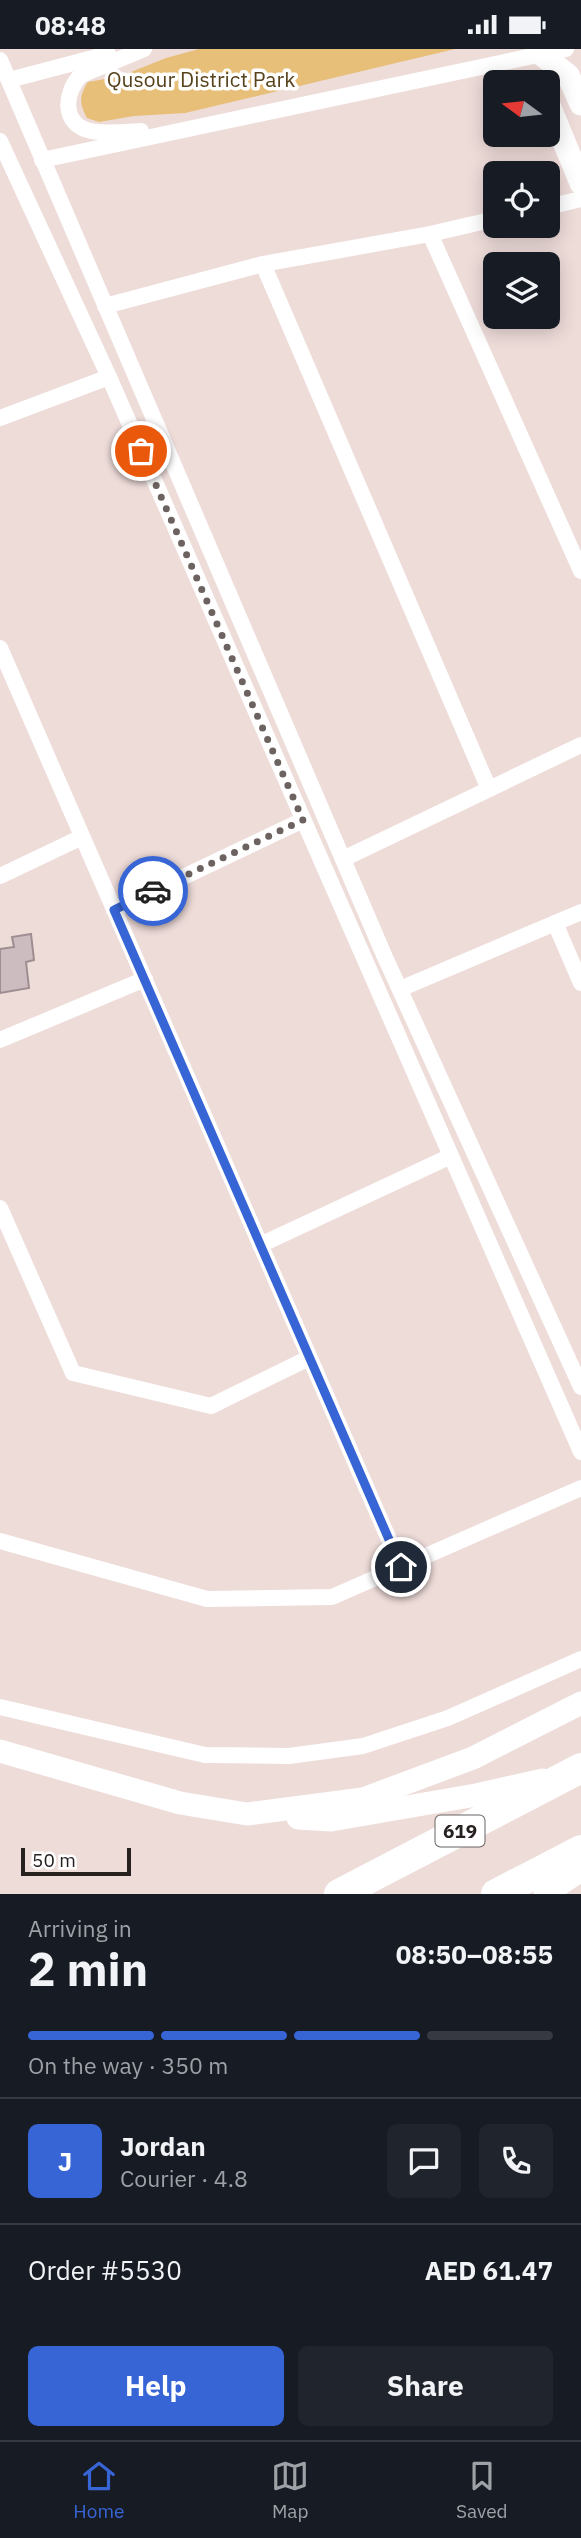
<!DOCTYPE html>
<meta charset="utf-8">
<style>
body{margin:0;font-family:"IBM Plex Sans",sans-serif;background:#20242c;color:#f1f3f6;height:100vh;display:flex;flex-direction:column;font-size:26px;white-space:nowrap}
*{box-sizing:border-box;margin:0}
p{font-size:23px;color:#9ea1a6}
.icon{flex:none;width:38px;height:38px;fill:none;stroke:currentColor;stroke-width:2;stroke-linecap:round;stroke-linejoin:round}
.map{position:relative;height:1845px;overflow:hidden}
.details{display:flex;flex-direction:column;background:#171b24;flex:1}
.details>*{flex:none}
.needle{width:46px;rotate:285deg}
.fabs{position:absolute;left:483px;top:21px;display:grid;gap:14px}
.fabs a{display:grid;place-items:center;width:77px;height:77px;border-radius:10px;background:#171b24;box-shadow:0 4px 18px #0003;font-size:35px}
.scale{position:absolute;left:21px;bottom:18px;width:110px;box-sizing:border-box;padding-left:7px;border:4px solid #26201f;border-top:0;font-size:19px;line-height:24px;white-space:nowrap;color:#26201f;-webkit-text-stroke:5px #fff;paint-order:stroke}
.pin{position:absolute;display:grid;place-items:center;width:60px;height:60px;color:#fff;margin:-30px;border:4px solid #fff;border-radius:50%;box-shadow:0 2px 7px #0007}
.courier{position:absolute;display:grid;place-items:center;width:70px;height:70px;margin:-35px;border:5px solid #3865d6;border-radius:50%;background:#fff;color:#222;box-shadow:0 2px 9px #0007}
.summary em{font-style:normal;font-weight:700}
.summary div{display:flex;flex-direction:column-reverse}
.summary{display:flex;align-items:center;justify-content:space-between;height:119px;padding:0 28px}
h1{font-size:46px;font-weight:700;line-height:52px}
.bar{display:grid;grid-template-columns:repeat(4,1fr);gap:10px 7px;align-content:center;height:84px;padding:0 28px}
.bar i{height:9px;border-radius:5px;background:#363941}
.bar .on{background:#3865d6}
.bar p{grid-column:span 4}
.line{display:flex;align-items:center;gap:18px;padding:0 28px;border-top:2px solid #363941}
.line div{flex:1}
.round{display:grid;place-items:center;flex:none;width:74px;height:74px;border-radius:10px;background:#20242c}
.primary-button{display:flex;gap:14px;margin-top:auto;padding:14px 28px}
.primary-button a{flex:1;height:80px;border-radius:10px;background:#3865d6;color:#fff;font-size:28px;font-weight:700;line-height:80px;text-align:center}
.primary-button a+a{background:#20242c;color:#f1f3f6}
.status{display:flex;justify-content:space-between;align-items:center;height:49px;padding:0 35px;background:#171b24;direction:ltr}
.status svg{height:19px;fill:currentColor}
.tabs{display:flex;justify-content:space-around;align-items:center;height:98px;border-top:2px solid #363941;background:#171b24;font-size:19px;color:#9ea1a6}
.tabs a{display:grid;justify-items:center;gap:4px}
.tabs .on{color:#3865d6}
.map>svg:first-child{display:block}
.green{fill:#e7bf79}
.building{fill:#cdbcbf;stroke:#9e8e91;stroke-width:2}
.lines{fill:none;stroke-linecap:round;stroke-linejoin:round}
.street{stroke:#fff;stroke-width:16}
.secondary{stroke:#fff;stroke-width:23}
.highway{stroke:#fff;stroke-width:30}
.done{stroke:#6c6260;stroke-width:7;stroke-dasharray:0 12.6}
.route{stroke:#3865d6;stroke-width:9}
.labels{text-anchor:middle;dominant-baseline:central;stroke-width:7;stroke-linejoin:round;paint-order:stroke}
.shield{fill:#fff;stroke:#676362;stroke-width:2}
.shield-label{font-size:19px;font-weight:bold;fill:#26201f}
.park-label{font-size:21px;fill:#57421b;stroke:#fff}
</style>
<div class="status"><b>08:48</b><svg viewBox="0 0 49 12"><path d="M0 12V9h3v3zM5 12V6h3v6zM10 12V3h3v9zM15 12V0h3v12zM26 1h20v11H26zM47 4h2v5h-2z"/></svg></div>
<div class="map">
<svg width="581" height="1845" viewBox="0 0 581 1845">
<rect width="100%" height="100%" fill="#eedcd9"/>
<!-- green -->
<path class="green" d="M199 0H455L185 64 134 67 99 73 87 69C79 54 79 47 88 33L121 27 166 9Z"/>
<!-- building -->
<path class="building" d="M31 885 34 911 26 913 29 939 0 944V900L14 898 12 888Z"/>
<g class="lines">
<!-- street -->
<g class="street">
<path d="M0 11 384 906 581 1338"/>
<path d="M9 31 108 5"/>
<path d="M141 82C125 83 107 85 91 82 61 76 64 43 81 26L144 0"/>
<path d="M0 92 109 328 581 1403"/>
<path d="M42 111 566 0"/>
<path d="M548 158 581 150"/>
<path d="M430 185 581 522"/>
<path d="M263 215 489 740"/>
<path d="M105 257 263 215 430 185 495 170"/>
<path d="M0 369 109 328"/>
<path d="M0 599 401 1518"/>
<path d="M343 810 581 696"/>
<path d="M0 827 82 788"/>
<path d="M114 861 303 771"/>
<path d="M555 874 581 934"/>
<path d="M400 940 581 863"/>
<path d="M0 991 145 930"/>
<path d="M0 1159 73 1324 211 1357 309 1309"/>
<path d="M260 1196 451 1107"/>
<path d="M0 1492 207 1550 332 1548 581 1439"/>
<path d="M0 1658 205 1706 289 1707 363 1697 448 1669 581 1610"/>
</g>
<!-- secondary -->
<g class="secondary">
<path d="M542 6 568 26 581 55"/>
<path d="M548 54 581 134"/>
<path d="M0 1702 180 1754 247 1765 363 1750 473 1709 581 1654"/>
<path d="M298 1769 331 1771 476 1746 543 1731"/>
<path d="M545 1845 581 1821"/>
</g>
<!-- highway -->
<g class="highway">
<path d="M339 1845 581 1719"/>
<path d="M496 1845 581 1801"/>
</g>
</g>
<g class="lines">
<!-- done -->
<path class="done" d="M141 402 303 771 153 842"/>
<!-- route -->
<path class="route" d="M153 842 114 861 401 1518"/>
</g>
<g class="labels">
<!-- shield labels -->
<rect class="shield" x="435.5" y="1766.5" width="49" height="31" rx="5"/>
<g class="shield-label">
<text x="460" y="1782">619</text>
</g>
<!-- park labels -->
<g class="park-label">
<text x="201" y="30">Qusour District Park</text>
</g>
</g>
</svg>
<div class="fabs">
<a><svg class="needle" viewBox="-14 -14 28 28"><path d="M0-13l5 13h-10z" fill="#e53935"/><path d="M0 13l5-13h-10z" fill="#9ea1a6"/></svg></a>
<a><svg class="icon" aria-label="locate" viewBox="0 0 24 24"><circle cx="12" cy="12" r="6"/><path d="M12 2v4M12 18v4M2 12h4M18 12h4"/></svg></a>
<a><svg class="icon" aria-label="layers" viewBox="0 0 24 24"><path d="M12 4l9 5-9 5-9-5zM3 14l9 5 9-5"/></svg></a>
</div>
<div class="scale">50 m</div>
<div class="pin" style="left:141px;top:402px;background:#ea580c"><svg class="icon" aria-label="bag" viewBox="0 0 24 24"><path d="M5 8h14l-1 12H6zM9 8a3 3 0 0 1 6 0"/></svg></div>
<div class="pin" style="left:401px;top:1518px;background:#1f2937"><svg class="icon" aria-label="home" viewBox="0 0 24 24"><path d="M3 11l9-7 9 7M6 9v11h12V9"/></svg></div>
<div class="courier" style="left:153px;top:842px"><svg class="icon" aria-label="car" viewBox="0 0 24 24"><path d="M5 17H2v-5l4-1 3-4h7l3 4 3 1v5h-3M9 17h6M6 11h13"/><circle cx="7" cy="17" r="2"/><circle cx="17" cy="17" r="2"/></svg></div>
</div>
<section class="details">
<div class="summary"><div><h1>2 min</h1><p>Arriving in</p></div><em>08:50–08:55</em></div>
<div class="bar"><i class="on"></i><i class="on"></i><i class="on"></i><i></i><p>On the way · 350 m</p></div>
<div class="line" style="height:126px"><b class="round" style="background:#3865d6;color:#fff">J</b><div><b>Jordan</b><p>Courier · 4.8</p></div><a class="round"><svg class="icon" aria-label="chat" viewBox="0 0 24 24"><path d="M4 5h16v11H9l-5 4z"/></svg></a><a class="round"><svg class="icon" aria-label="phone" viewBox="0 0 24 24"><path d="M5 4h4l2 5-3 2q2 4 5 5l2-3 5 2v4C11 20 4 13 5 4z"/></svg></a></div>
<div class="line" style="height:91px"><div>Order #5530</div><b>AED 61.47</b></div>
<div class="primary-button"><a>Help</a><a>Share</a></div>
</section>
<nav class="tabs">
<a class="on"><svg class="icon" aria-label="home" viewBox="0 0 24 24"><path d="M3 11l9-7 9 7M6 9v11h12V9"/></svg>Home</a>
<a><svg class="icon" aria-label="map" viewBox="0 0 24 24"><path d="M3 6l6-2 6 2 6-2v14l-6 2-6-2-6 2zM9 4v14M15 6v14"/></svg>Map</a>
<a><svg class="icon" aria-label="saved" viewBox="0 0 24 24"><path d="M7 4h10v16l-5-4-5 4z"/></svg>Saved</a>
</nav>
